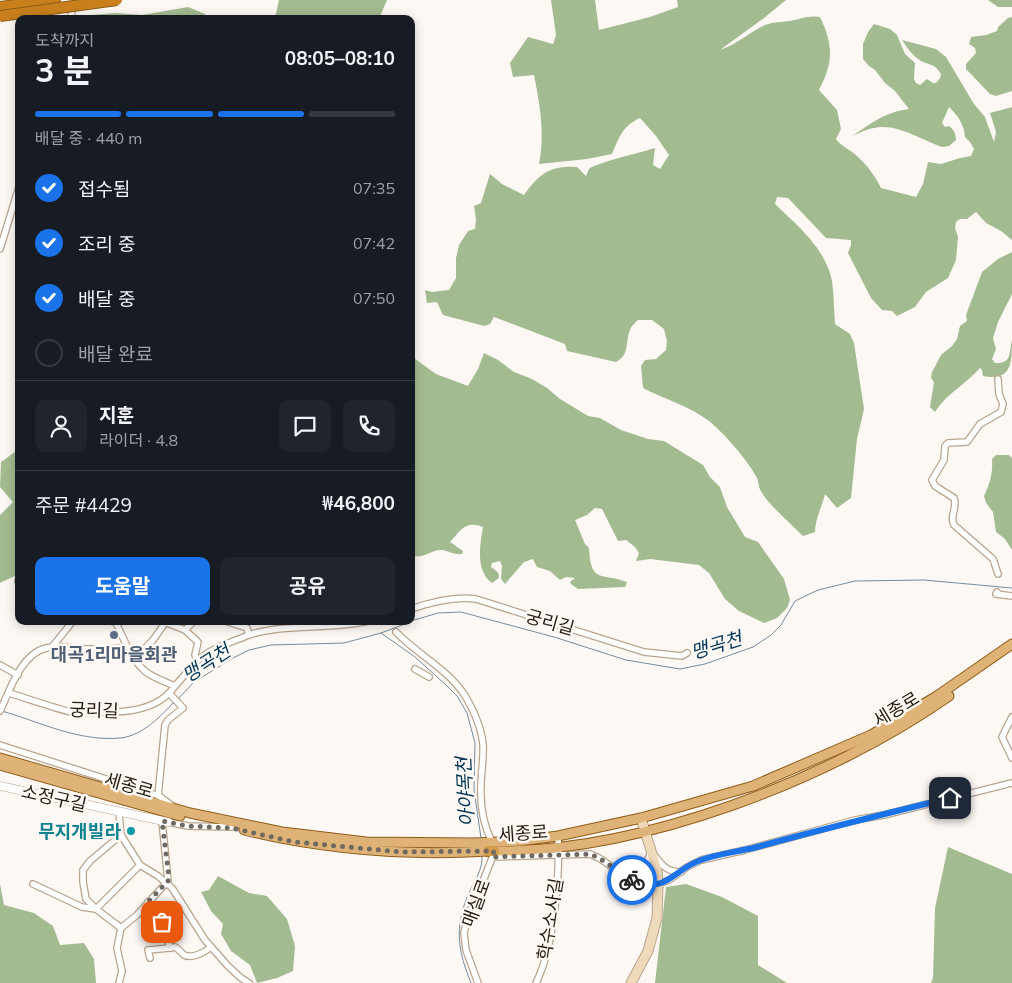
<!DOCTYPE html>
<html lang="ko">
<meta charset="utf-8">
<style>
body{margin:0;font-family:Mulish,"Noto Sans KR",sans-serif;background:#20242c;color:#f1f3f6;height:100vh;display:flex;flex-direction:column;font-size:19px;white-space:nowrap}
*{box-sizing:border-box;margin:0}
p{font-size:16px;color:#9ea1a6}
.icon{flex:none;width:28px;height:28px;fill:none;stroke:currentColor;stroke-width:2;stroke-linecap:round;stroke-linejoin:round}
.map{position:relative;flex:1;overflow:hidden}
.sheet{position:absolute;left:15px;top:15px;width:400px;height:610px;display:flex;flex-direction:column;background:#171b24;border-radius:10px;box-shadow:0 2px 12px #0003}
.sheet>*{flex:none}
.pin{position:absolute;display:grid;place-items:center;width:42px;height:42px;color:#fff;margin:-21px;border-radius:10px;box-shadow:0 2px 8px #0006}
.courier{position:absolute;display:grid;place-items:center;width:50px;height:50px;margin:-25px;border:4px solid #1a73e8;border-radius:50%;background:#fff;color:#222;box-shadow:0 1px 6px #0007}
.headline em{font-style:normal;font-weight:700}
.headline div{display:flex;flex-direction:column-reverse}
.headline{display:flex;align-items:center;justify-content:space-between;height:85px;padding:0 20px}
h1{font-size:32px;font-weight:700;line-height:38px}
.bar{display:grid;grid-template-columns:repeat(4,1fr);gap:8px 5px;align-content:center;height:60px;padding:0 20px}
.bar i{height:6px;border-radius:4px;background:#363941}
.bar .active{background:#1a73e8}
.bar p{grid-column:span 4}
.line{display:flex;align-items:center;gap:12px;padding:0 20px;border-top:1px solid #363941}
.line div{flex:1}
.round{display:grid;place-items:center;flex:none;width:52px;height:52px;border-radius:10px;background:#20242c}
ol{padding:0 20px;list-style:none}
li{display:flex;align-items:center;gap:15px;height:55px}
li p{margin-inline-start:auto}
li .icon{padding:5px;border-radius:50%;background:#1a73e8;color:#fff;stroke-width:4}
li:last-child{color:#9ea1a6}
li i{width:28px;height:28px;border:2px solid #363941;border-radius:50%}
.action{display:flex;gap:10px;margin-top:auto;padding:10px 20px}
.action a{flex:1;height:58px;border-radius:10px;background:#1a73e8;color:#fff;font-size:20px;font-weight:700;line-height:58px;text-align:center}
.action a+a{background:#20242c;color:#f1f3f6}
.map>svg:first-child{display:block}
.forest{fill:#a3bb91}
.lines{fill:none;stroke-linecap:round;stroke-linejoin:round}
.stream{stroke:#728ca0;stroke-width:1}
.minor-casing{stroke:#b9a48e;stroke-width:8}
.tertiary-casing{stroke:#b9a48e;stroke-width:9}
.secondary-casing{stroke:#b9a48e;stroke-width:11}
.primary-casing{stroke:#8f5d19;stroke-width:11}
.trunk-casing{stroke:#8f5d19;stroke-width:12}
.motorway-casing{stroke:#8f5d19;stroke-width:12}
.minor{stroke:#fff;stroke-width:5.5}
.tertiary{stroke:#fff;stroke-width:8}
.secondary{stroke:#efd9bb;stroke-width:9}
.primary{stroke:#dfb377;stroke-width:9}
.trunk{stroke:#d49a4a;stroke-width:10}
.motorway{stroke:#c9801c;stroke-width:10}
.motorway-bridge-casing{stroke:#8f5d19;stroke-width:12;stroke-linecap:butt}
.motorway-bridge{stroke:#c9801c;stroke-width:10}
.done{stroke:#706962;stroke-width:5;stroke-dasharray:0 9}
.route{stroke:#1a73e8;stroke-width:6}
.service-dot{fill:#5c6f8a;stroke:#fdf8f4;stroke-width:2}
.culture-dot{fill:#0f9aa8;stroke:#fdf8f4;stroke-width:2}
.labels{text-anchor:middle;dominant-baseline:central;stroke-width:5;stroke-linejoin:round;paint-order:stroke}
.street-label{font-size:18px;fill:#241c13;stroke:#fdf8f4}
.service-label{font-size:18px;font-weight:bold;fill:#4e5e75;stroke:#fdf8f4}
.culture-label{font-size:18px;font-weight:bold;fill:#0d838f;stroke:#fdf8f4;text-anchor:end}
.water-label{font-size:19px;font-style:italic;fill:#033757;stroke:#fdf8f4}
</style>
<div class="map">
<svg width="1012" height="983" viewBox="0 0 1012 983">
<rect width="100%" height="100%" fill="#fdf8f4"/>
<!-- forest -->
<g class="forest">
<path d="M279 0H387L379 19H276L275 18Z"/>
<path d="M551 0H595L599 30 650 17 678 7 677 0H786L764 18 720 50C739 43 748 33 765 25 773 22 781 22 789 21 800 19 808 15 820 17 834 46 833 63 819 90L837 110 841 129 836 139C842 147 851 150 858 157 868 166 875 176 881 188L916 197 923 184 928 162 941 164 960 158 971 156 974 149 970 142 965 137C964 124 958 116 949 107L942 123 945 127 949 126C954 130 956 134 956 140L949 146 942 147C921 140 897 123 874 128 867 129 859 133 852 136 872 123 885 112 909 109L895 91 885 83 875 70 869 66 863 59V44L868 32 874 24 890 29 897 35 905 54 915 63 914 79 916 83 920 85 927 79 933 83H936L940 78 941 74C934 63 931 66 921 61 912 55 908 49 902 40L936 49 946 57 974 104 985 117 994 142 996 132 990 113 1012 107V240L1001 231 986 223 976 212 967 219H960L956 222 955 228 958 237 956 260 948 278 926 292 915 307 897 316 892 311 882 310 871 298 848 253 851 245V240L826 238 788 198 777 197 775 204C797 225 826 249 832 281 834 295 834 310 835 324L850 334 854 343 864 409 857 439 851 498 837 508 825 494C822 507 815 519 815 532L803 536C793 526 766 502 761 491 758 487 759 481 756 476 747 460 724 433 709 421 689 406 664 399 643 388L641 366 645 360 656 359 666 350 667 341 664 329 652 320H638C635 323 631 326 630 330 625 342 630 355 616 362L567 351 565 344 494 317 490 324 484 326 443 315 437 302 427 303 425 290 432 292 449 290 456 278V258L459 245 468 231 475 229 476 219 474 206 481 203 490 174 502 184 524 195C539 174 550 165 577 167L586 176C587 174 588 171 589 169 595 163 643 152 655 148L653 165 660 169 669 155 656 136 640 118C622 126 619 138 612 154L587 159 539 164C545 134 540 105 534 75L513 77 510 63 528 37 553 44 556 35Z"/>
<path d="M988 0H1012V7H998Z"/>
<path d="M188 7 205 14V19H78V16L116 13 142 15Z"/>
<path d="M1012 17V91L996 96 990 94 966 69V64L976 53 975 48 969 44 971 37 986 35 997 31 998 27 1008 18Z"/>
<path d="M1012 252V294L998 322 993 338 996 349 992 359 995 363C1012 364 1009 353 1012 340 1012 362 1012 382 983 376L982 370 980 368C966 384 947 393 935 412L930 407 934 382 931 378 932 372 941 355 952 346 957 339 960 326 967 321 966 315 982 272 998 259Z"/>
<path d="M484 353 498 360 514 372 532 379 547 388 560 399 588 416 600 418 621 430 648 439 664 441 703 465 710 477 720 487 727 507 745 537 758 542 784 579 790 600 787 608 777 618 764 623 739 611 725 599 709 573 699 565 650 559 636 561 639 553 635 547 626 540 618 541 602 509 595 508 587 515 575 520 585 544 589 548C591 585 602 572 627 582L625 587 578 589 571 584 570 582 575 578 566 577 560 580 550 571 537 567 533 559 524 562 505 584 501 579 502 566 500 561 492 563 491 567C495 570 500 572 499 578L492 583C475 571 480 544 483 527 465 520 461 530 450 542L463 551 462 554C454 555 449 551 442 550 432 549 425 559 411 556V356L436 374 468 386 478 369Z"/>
<path d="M19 449V574L0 583V515L13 502 0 487 1 462Z"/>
<path d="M996 455H1009L1012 458V550L1005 539 996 532 993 512 986 503 984 496C990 483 993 473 992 459Z"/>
<path d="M948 847 1012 874V983H931L933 978 935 908Z"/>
<path d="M218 876 249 893 267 896 287 919 295 946 293 971 277 978 257 983 250 965 231 951 221 934 223 924 211 911 201 892 209 890Z"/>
<path d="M0 884 4 905 34 913 53 926 60 945 84 943 94 959 96 983H0Z"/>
<path d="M686 884 722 897 758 916V965L787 983H655L666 887Z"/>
</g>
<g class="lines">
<!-- stream -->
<g class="stream">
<path d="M411 621 438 613 461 612 554 637 626 660 680 669 705 664 753 647 771 635 781 625 795 601 818 590 855 581 924 580 1012 588"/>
<path d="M381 633 415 657 446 685 457 696 467 713 475 743 474 790 481 838"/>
<path d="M177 700 194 682 233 658 249 650 271 645 344 643 381 633 410 622"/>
<path d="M2 711C40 722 79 742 121 738 143 735 160 717 174 702"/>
<path d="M471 983C458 951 454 928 468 895 474 882 483 870 482 855"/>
</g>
<defs>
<g id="minor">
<path d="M70 19 75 0"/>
<path d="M0 249 19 187"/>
<path d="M998 379 999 394 1003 404 1001 412 980 424 967 442 948 443 945 446 944 460 932 480 935 486 954 498C958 508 949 516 954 525L993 559 998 574"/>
<path d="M18 581H19"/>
<path d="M997 592 996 594 1012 596"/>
<path d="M411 609C431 602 455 596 476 599L644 652 682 656 687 653"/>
<path d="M162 621 185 630 198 642 195 655 197 661 175 686"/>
<path d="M185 630 194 621"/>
<path d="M396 632C417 654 446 668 464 694 473 709 481 726 483 744 484 758 481 772 481 786 480 805 484 826 492 842"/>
<path d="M249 635C285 623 331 630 368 621"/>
<path d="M52 647 73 621"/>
<path d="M135 659 153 640 165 623"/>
<path d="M197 661C211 648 232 642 249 635L247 628 225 621"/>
<path d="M0 665 18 675"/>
<path d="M415 669 429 677"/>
<path d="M9 693C29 699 50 707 71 712 78 713 87 712 94 712 122 713 157 712 175 686 166 682 154 678 146 672 130 659 124 638 115 621"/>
<path d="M0 711C10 690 21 654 46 648 59 645 75 649 89 649 101 649 114 650 127 647"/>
<path d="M1012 717 1002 737 1012 758"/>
<path d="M0 745 159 796 171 805"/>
<path d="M158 796 165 725 168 720 183 708 169 693"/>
<path d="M119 813 121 835 140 865 158 876 172 888 205 940 228 966 241 978 249 983"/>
<path d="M168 822 188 826 231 827"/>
<path d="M121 835 90 861 83 870V882L86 899 96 909 121 928 137 915 168 881 162 821"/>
<path d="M655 856C662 866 668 872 681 872"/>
<path d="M493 857 590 854 599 858 630 879 643 885 658 884 669 880 687 867 701 860 745 850 855 820 884 815 1012 783"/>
<path d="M630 879C643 875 647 863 651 851"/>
<path d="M33 884 82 907 96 909 140 865"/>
<path d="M148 902C161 915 165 931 170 948L175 947C179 949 181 953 184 955 193 959 205 952 211 947"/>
<path d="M150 958 148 950 170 948"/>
<path d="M119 983 122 971 117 948 121 928"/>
<path d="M478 983 466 950 464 933 468 916 478 894 494 853"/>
<path d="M536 983C554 947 560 876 558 836"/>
</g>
<path id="tertiary" d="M0 786 168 822"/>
<path id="secondary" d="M631 983 648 951 657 918 658 884 657 870 641 818"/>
<g id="primary">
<path d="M0 758 190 813 282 832 366 842 474 843 519 841 558 836 641 818 753 786 871 735 937 696 1012 644"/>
<path d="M0 765 180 816"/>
<path d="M244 830C323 849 407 856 488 851"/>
<path d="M494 851C642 852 829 780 949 696"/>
</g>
<path id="trunk" d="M488 851H494"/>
<path id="motorway" d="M0 7 55 0"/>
</defs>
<!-- minor casing -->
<use href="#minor" class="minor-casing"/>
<!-- tertiary casing -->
<use href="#tertiary" class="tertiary-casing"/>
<!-- secondary casing -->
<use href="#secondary" class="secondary-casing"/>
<!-- primary casing -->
<use href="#primary" class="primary-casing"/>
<!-- trunk casing -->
<use href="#trunk" class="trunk-casing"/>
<!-- motorway casing -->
<use href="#motorway" class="motorway-casing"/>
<!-- minor -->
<use href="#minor" class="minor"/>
<!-- tertiary -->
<use href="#tertiary" class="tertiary"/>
<!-- secondary -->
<use href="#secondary" class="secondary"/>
<!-- primary -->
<use href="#primary" class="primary"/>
<!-- trunk -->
<use href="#trunk" class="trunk"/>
<!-- motorway -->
<use href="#motorway" class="motorway"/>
<defs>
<path id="motorway-bridge" d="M0 16 117 0"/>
</defs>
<!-- motorway-bridge casing -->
<use href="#motorway-bridge" class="motorway-bridge-casing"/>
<!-- motorway-bridge -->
<use href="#motorway-bridge" class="motorway-bridge"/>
</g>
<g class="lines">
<!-- done -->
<path class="done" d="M162 922 155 909 148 902 168 881 169 878 162 821 188 826 231 828 295 842 401 852 494 851 492 857 590 854 599 858 632 880"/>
<!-- route -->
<path class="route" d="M632 880C667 895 673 869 701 860 718 854 736 852 753 848 819 830 884 814 950 798"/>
</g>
<!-- markers -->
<circle class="service-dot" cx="114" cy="635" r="5"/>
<circle class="culture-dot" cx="131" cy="831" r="5"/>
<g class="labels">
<!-- street labels -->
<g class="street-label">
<text transform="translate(550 622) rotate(16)">궁리길</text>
<text transform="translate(896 709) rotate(-31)">세종로</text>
<text transform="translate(94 710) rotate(2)">궁리길</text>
<text transform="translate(129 785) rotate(16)">세종로</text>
<text transform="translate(54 798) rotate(13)">소정구길</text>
<text transform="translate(523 833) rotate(-4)">세종로</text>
<text transform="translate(476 903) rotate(-70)">매실로</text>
<text transform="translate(550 919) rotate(-81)">학수소사길</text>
</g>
<!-- service labels -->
<g class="service-label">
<text x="114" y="654">대곡1리마을회관</text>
</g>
<!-- culture labels -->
<g class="culture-label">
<text x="121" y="831">무지개빌라</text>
</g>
<!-- water labels -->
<g class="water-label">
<text transform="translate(716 645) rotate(-17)">맹곡천</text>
<text transform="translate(206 663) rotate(-33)">맹곡천</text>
<text transform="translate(465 792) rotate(-93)">아야목천</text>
</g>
</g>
</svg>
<div class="pin" style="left:162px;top:922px;background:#ea580c"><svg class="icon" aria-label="bag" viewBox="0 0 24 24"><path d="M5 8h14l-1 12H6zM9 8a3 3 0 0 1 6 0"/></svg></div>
<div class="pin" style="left:950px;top:798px;background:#1f2937"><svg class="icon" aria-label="home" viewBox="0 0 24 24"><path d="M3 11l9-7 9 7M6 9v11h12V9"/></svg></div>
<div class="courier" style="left:632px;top:880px"><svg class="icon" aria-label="bike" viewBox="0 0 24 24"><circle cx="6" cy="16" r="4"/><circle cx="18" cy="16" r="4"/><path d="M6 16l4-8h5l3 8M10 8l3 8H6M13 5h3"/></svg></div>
<section class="sheet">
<div class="headline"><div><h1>3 분</h1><p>도착까지</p></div><em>08:05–08:10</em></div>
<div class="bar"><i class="active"></i><i class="active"></i><i class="active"></i><i></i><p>배달 중 · 440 m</p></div>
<ol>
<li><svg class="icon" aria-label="check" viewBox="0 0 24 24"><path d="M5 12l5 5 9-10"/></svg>접수됨<p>07:35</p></li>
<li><svg class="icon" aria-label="check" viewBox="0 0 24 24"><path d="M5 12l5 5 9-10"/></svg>조리 중<p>07:42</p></li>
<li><svg class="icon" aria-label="check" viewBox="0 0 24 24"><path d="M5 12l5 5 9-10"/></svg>배달 중<p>07:50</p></li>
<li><i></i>배달 완료</li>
</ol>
<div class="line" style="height:90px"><a class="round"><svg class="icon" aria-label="person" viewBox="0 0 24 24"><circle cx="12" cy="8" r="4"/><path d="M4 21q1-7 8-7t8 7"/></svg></a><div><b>지훈</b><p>라이더 · 4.8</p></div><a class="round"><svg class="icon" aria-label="chat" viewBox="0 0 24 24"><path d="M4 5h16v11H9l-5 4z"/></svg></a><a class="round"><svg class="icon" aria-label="phone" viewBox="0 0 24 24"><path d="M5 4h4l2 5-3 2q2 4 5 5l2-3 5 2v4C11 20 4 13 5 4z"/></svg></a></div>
<div class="line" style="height:65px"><div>주문 #4429</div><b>₩46,800</b></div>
<div class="action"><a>도움말</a><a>공유</a></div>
</section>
</div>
